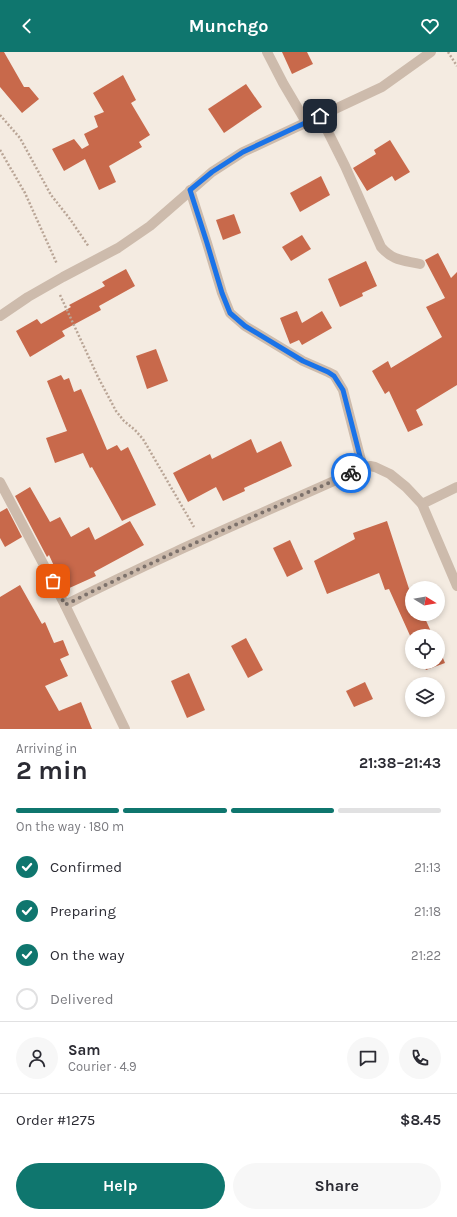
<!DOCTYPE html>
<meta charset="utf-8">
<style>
body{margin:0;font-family:Karla,sans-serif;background:#f7f7f7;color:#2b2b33;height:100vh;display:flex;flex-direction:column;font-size:15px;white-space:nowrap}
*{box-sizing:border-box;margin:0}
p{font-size:13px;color:#7c7c81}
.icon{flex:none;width:22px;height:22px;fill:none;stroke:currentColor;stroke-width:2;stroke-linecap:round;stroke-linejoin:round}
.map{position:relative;height:677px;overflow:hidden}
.side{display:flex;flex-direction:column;background:#fff;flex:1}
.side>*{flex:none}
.needle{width:26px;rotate:101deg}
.fabs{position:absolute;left:405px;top:529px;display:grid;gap:8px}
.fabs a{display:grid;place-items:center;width:40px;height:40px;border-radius:50%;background:#fff;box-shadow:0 2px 6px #0003;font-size:20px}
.pin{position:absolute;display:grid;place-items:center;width:34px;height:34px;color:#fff;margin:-17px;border-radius:8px;box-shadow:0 2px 6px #0006}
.courier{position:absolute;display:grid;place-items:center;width:40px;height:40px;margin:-20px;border:3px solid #1a73e8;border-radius:50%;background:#fff;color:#222;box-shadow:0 1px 5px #0007}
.headline em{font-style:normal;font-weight:700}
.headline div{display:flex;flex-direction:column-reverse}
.headline{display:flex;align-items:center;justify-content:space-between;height:68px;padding:0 16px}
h1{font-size:26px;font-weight:700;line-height:30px}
.bar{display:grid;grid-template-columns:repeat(4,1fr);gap:6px 4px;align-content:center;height:48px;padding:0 16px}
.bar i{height:5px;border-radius:3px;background:#e1e1e2}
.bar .on{background:#0f766e}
.bar p{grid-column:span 4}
.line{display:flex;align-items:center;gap:10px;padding:0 16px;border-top:1px solid #e1e1e2}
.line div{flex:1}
.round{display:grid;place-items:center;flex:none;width:42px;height:42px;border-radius:21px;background:#f7f7f7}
ol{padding:0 16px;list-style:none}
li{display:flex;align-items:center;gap:12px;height:44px}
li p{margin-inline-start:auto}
li .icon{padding:4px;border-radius:50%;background:#0f766e;color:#fff;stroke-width:4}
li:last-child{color:#7c7c81}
li i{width:22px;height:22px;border:2px solid #e1e1e2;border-radius:50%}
.cta{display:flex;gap:8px;margin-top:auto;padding:8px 16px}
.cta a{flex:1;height:46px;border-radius:24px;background:#0f766e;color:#fff;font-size:16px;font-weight:700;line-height:46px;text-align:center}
.cta a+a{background:#f7f7f7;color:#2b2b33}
header{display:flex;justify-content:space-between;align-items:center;height:52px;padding:0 16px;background:#0f766e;color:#fff;font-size:18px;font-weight:700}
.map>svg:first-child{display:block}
.building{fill:#c8694b}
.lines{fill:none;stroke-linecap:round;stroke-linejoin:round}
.path{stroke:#b9a596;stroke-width:2.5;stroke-dasharray:2 2;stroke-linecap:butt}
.minor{stroke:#cdbbac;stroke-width:10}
.done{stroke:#7c716b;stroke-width:4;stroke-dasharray:0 7.2}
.route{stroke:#1a73e8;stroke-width:5}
</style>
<header><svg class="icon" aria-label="back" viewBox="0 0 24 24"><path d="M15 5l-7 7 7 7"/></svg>Munchgo<svg class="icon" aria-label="heart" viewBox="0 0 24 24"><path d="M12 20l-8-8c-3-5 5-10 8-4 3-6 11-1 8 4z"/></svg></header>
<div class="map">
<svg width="457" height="677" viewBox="0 0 457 677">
<rect width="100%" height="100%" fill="#f4ebe1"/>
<!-- building -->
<g class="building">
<path d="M0 0H4L24 35H29L39 47 22 61 0 35Z"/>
<path d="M282 0H307L313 12 292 22Z"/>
<path d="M123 23 136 48 131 51 150 83 139 90 142 95 109 114 116 130 99 138 85 107 64 119 52 97 74 87 82 97 89 93 84 82 98 75 94 64 104 60 93 41Z"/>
<path d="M246 32 262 55 224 81 208 57Z"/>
<path d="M390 88 410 120 395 129 392 124 367 139 353 116 376 102 374 98Z"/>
<path d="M321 124 330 143 300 160 290 141Z"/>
<path d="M234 162 241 181 223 188 216 168Z"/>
<path d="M302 183 311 197 291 209 282 195Z"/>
<path d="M438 201 451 226 457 220V333L416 358 423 373 408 380 389 339 385 342 372 319 388 309 391 316 442 285 426 255 445 246 425 208Z"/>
<path d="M366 209 377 234 362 241 363 244 340 255 328 227Z"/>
<path d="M126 217 135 234 99 254 101 258 62 279 65 284 30 305 16 279 37 267 41 272 71 255 69 253 105 234 102 230Z"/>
<path d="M297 259 302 271 322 259 332 276 302 293 299 288 290 292 280 266Z"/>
<path d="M156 297 168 329 147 337 136 304Z"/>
<path d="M61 323 64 328 69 326 74 340 81 337 107 398 117 393 121 399 128 395 156 453 122 469 92 415 90 416 83 401 55 411 46 386 67 379 47 329Z"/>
<path d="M251 387 257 401 281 389 292 414 244 436 245 439 223 449 216 435 188 450 173 421 210 402 212 407Z"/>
<path d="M30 435 50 470 60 465 71 485 89 475 95 488 130 469 144 493 94 520 96 524 65 538 49 503 47 505 15 444Z"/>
<path d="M7 456 22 485 5 495 0 486V460Z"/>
<path d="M387 469 412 546V562H423L433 584H412V588L389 537 385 538 379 521 327 542 314 509 355 487 353 481Z"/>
<path d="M290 488 303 517 287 525 273 496Z"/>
<path d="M20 533 42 572 45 570 54 591 63 588 69 603 60 607 68 624 45 634 59 659 81 650 92 677H0V545Z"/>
<path d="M246 586 263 618 248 626 231 594Z"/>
<path d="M438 594 445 611 426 618 422 610H438Z"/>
<path d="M189 621 205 658 187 666 171 629Z"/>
<path d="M365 630 373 647 354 655 346 639Z"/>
</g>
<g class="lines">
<!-- path -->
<g class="path">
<path d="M448 0 457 14"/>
<path d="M0 63 20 86 51 143 70 167 89 195"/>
<path d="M0 98 25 141 57 212"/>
<path d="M60 243 98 325 116 359 124 369 135 378 143 387 194 475"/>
</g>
<!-- minor -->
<g class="minor">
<path d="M267 0 283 31 306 70"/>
<path d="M320 64 345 114 381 195C393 209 403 208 420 212"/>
<path d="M190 138 207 191 222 241 230 261 245 274 303 309 328 320 334 323 343 338 363 416"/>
<path d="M0 264 28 245 63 225 118 196 150 174 212 120 243 100 382 35 431 0"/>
<path d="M0 430 65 553 125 677"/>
<path d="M422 452 457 435"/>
<path d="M65 553C163 503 263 461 363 416L370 414 375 415 390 422 406 435 422 452 457 534"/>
</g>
</g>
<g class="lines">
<!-- done -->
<path class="done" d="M53 529 65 553C159 506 255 464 351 421"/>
<!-- route -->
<path class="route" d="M320 64 243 100 212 120 190 138 207 191 222 241 230 261 245 274 303 309 328 320 334 324 343 338 363 416 351 421"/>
</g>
</svg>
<div class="fabs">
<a><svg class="needle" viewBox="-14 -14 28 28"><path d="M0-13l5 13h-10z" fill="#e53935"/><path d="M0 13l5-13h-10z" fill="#7c7c81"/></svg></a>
<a><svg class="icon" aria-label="locate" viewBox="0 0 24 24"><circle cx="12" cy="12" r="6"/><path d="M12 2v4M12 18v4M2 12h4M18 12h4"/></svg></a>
<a><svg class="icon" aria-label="layers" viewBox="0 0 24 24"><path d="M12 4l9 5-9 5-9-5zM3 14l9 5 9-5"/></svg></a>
</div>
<div class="pin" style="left:53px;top:529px;background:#ea580c"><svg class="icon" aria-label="bag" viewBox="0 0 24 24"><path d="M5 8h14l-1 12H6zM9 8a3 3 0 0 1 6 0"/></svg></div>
<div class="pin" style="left:320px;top:64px;background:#1f2937"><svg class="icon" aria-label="home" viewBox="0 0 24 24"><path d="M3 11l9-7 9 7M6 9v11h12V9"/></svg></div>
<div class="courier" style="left:351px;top:421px"><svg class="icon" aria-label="bike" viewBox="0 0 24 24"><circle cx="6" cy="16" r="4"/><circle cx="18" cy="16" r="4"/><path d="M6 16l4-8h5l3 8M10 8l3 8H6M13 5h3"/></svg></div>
</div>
<section class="side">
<div class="headline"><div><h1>2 min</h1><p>Arriving in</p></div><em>21:38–21:43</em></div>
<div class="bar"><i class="on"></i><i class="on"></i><i class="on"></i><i></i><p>On the way · 180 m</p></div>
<ol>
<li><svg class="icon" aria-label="check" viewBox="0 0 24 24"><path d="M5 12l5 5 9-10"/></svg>Confirmed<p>21:13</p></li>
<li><svg class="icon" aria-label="check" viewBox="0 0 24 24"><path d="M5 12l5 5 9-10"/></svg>Preparing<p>21:18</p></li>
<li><svg class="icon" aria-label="check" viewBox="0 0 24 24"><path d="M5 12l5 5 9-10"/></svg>On the way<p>21:22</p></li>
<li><i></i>Delivered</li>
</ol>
<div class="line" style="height:72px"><a class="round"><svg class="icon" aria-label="person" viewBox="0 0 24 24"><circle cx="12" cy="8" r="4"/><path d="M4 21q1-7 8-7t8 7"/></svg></a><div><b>Sam</b><p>Courier · 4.9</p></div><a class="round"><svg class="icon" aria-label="chat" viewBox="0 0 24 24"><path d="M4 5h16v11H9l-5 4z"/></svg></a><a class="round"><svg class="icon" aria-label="phone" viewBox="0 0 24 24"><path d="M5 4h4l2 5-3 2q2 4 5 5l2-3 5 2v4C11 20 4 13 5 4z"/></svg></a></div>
<div class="line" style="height:52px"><div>Order #1275</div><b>$8.45</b></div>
<div class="cta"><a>Help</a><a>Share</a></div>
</section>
